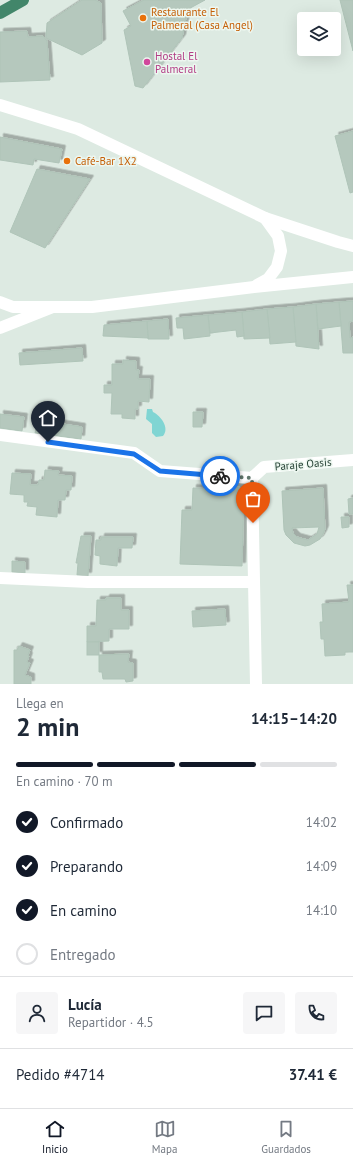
<!DOCTYPE html>
<html lang="es">
<meta charset="utf-8">
<style>
body{margin:0;font-family:"PT Sans",sans-serif;background:#f6f6f7;color:#1f2937;height:100vh;display:flex;flex-direction:column;font-size:15px;white-space:nowrap}
*{box-sizing:border-box;margin:0}
p{font-size:13px;color:#747a83}
.icon{flex:none;width:22px;height:22px;fill:none;stroke:currentColor;stroke-width:2;stroke-linecap:round;stroke-linejoin:round}
.map{position:relative;height:684px;overflow:hidden}
.sheet{display:flex;flex-direction:column;background:#fff;flex:1}
.sheet>*{flex:none}
.controls{position:absolute;left:297px;top:12px;display:grid;gap:8px}
.controls a{display:grid;place-items:center;width:44px;height:44px;border-radius:4px;background:#fff;box-shadow:0 4px 16px #0002;font-size:20px}
.pin{position:absolute;display:grid;place-items:center;width:34px;height:34px;color:#fff;margin:-41px -17px;border-radius:50% 50% 50% 0;rotate:-45deg;box-shadow:0 0 4px #0007}
.pin .icon{rotate:45deg}
.courier{position:absolute;display:grid;place-items:center;width:40px;height:40px;margin:-20px;border:3px solid #1a73e8;border-radius:50%;background:#fff;color:#222;box-shadow:0 1px 5px #0007}
.overview em{font-style:normal;font-weight:800}
.overview div{display:flex;flex-direction:column-reverse}
.overview{display:flex;align-items:center;justify-content:space-between;height:68px;padding:0 16px}
h1{font-size:26px;font-weight:800;line-height:30px}
.bar{display:grid;grid-template-columns:repeat(4,1fr);gap:6px 4px;align-content:center;height:48px;padding:0 16px}
.bar i{height:5px;border-radius:3px;background:#e0e1e3}
.bar .selected{background:#111827}
.bar p{grid-column:span 4}
.line{display:flex;align-items:center;gap:10px;padding:0 16px;border-top:1px solid #e0e1e3}
.line div{flex:1}
.round{display:grid;place-items:center;flex:none;width:42px;height:42px;border-radius:4px;background:#f6f6f7}
ol{padding:0 16px;list-style:none}
li{display:flex;align-items:center;gap:12px;height:44px}
li p{margin-inline-start:auto}
li .icon{padding:4px;border-radius:50%;background:#111827;color:#fff;stroke-width:4}
li:last-child{color:#747a83}
li i{width:22px;height:22px;border:2px solid #e0e1e3;border-radius:50%}
.tabs{display:flex;justify-content:space-around;align-items:center;height:56px;border-top:1px solid #e0e1e3;background:#fff;font-size:11px;color:#747a83}
.tabs a{display:grid;justify-items:center;gap:2px}
.tabs .selected{color:#111827}
.map>svg:first-child{display:block}
.water{fill:#80d5d3}
.building{fill:#b5c8bd;stroke:#afc4b8;fill-rule:evenodd;filter:url(#shadow)}
.lines{fill:none;stroke-linecap:round;stroke-linejoin:round}
.minor{stroke:#fff;stroke-width:12}
.tertiary{stroke:#fff;stroke-width:12}
.secondary{stroke:#fff;stroke-width:12}
.trunk{stroke:#42866a;stroke-width:12}
.done{stroke:#61786d;stroke-width:4;stroke-dasharray:0 7.2}
.route{stroke:#1a73e8;stroke-width:5}
.food-dot{fill:#e8710a;stroke:#edf7f0;stroke-width:1.5}
.hotel-dot{fill:#d1479c;stroke:#edf7f0;stroke-width:1.5}
.labels{text-anchor:middle;dominant-baseline:central;stroke-width:3;stroke-linejoin:round;paint-order:stroke}
.food-label{font-size:11px;fill:#c56008;stroke:#edf7f0;text-anchor:start}
.hotel-label{font-size:11px;fill:#b23c85;stroke:#edf7f0;text-anchor:start}
.street-label{font-size:11px;fill:#1e3b2e;stroke:#edf7f0}
</style>
<div class="map">
<svg width="353" height="684" viewBox="0 0 353 684">
<defs>
<filter id="shadow"><feDropShadow dx="3.5" dy="-3.5" stdDeviation="0" flood-color="#0004"/></filter>
</defs>
<rect width="100%" height="100%" fill="#ddeae2"/>
<!-- water -->
<path class="water" d="M147 409H152L153 412C161 416 170 428 163 436L156 437 152 433V424L146 419Z"/>
<!-- building -->
<g class="building">
<path d="M82 0H95L101 3 102 43 82 55 46 38 47 23Z"/>
<path d="M144 0H205L183 12 186 18 182 38 143 88 135 86 124 30 131 26 123 11Z"/>
<path d="M340 0H353V51Z"/>
<path d="M27 31 28 37 43 36 47 41 50 80 0 82V32Z"/>
<path d="M353 131V192L350 193 335 136Z"/>
<path d="M0 137 62 149 59 163 34 159 33 165 0 160Z"/>
<path d="M37 169 90 179 45 248 10 232Z"/>
<path d="M353 301V321L349 322 350 338 353 337V353H343L339 302Z"/>
<path d="M339 302 341 326 318 329 316 304Z"/>
<path d="M316 304 319 349 296 346 293 307Z"/>
<path d="M293 307 296 342 270 344 267 309Z"/>
<path d="M267 309 270 338 244 339 242 312Z"/>
<path d="M242 312 244 336 237 337 236 330 210 333 208 315Z"/>
<path d="M208 315 210 336 184 339 183 328H177L176 318Z"/>
<path d="M168 319 169 339H148L147 321Z"/>
<path d="M147 321 148 338 103 336 104 325Z"/>
<path d="M82 348 83 361 20 365 19 353Z"/>
<path d="M123 360 136 361V370H139L138 379H150L149 402 138 401V409H135V419L122 418V414H111L112 393H104V385H112V364H123Z"/>
<path d="M193 412H203L202 427H193Z"/>
<path d="M0 414 24 417 22 431 0 428Z"/>
<path d="M38 420 82 427 81 439 35 433Z"/>
<path d="M45 470 59 471 58 475 72 476 71 490H66L65 500H58L57 517 36 515 37 507 27 506 28 502H24V495L10 494 12 473 31 474 30 485H38L39 480H44Z"/>
<path d="M213 484 244 488 242 566 180 564 182 510H192L193 488 213 489Z"/>
<path d="M323 488 325 529 323 534 320 539 310 545 305 546 294 543 286 535 284 530 282 491ZM319 527 317 534 308 540 297 537 293 533 292 528Z"/>
<path d="M353 498V514H349L348 499Z"/>
<path d="M341 517H349V527L342 528Z"/>
<path d="M81 536H91L88 576 77 575 78 563H76Z"/>
<path d="M101 537H133L132 548H118L117 566 100 564V556L95 555 96 540H101Z"/>
<path d="M12 561 25 562V573L12 572Z"/>
<path d="M347 585H353V652H345V655L325 656 324 639H321L320 622H323L322 604 349 602Z"/>
<path d="M106 598H121V610H129V629H109V641L87 642V626H96L97 600H106Z"/>
<path d="M225 609 226 625 193 627 192 611Z"/>
<rect x="87" y="642" width="12" height="13"/>
<path d="M19 646 30 650 28 655 29 656 27 662 30 663 25 675 31 677V684H14V650H17Z"/>
<path d="M129 654 128 662 133 663V681L126 682 125 679H103L102 672H99V655Z"/>
</g>
<g class="lines">
<!-- minor -->
<g class="minor">
<path d="M0 435 134 453 160 471 252 478 264 467 353 460"/>
<path d="M252 478 256 684"/>
<path d="M0 578 88 582H254"/>
</g>
<!-- tertiary -->
<path class="tertiary" d="M0 328 53 307"/>
<!-- secondary -->
<g class="secondary">
<path d="M0 105 78 129 265 218 338 242 353 246"/>
<path d="M257 285 268 279 277 267 281 251 278 236 265 218"/>
<path d="M0 302 13 307H92L254 287 353 277"/>
</g>
<!-- trunk -->
<path class="trunk" d="M0 13 23 0"/>
</g>
<g class="lines">
<!-- done -->
<path class="done" d="M220 476 252 478 253 523"/>
<!-- route -->
<path class="route" d="M48 442 134 454 160 471 220 476"/>
</g>
<!-- markers -->
<g class="food-dot">
<circle cx="143" cy="18" r="4"/>
<circle cx="67" cy="161" r="4"/>
</g>
<circle class="hotel-dot" cx="147" cy="62" r="4"/>
<g class="labels">
<!-- food labels -->
<g class="food-label">
<text x="151" y="12">Restaurante El<tspan x="151" dy="13">Palmeral (Casa Angel)</tspan></text>
<text x="75" y="161">Café-Bar 1X2</text>
</g>
<!-- hotel labels -->
<g class="hotel-label">
<text x="155" y="56">Hostal El<tspan x="155" dy="13">Palmeral</tspan></text>
</g>
<!-- street labels -->
<g class="street-label">
<text transform="translate(303 464) rotate(-5)">Paraje Oasis</text>
</g>
</g>
</svg>
<div class="controls">
<a><svg class="icon" aria-label="layers" viewBox="0 0 24 24"><path d="M12 4l9 5-9 5-9-5zM3 14l9 5 9-5"/></svg></a>
</div>
<div class="pin" style="left:253px;top:523px;background:#ea580c"><svg class="icon" aria-label="bag" viewBox="0 0 24 24"><path d="M5 8h14l-1 12H6zM9 8a3 3 0 0 1 6 0"/></svg></div>
<div class="pin" style="left:48px;top:442px;background:#1f2937"><svg class="icon" aria-label="home" viewBox="0 0 24 24"><path d="M3 11l9-7 9 7M6 9v11h12V9"/></svg></div>
<div class="courier" style="left:220px;top:476px"><svg class="icon" aria-label="bike" viewBox="0 0 24 24"><circle cx="6" cy="16" r="4"/><circle cx="18" cy="16" r="4"/><path d="M6 16l4-8h5l3 8M10 8l3 8H6M13 5h3"/></svg></div>
</div>
<section class="sheet">
<div class="overview"><div><h1>2 min</h1><p>Llega en</p></div><em>14:15–14:20</em></div>
<div class="bar"><i class="selected"></i><i class="selected"></i><i class="selected"></i><i></i><p>En camino · 70 m</p></div>
<ol>
<li><svg class="icon" aria-label="check" viewBox="0 0 24 24"><path d="M5 12l5 5 9-10"/></svg>Confirmado<p>14:02</p></li>
<li><svg class="icon" aria-label="check" viewBox="0 0 24 24"><path d="M5 12l5 5 9-10"/></svg>Preparando<p>14:09</p></li>
<li><svg class="icon" aria-label="check" viewBox="0 0 24 24"><path d="M5 12l5 5 9-10"/></svg>En camino<p>14:10</p></li>
<li><i></i>Entregado</li>
</ol>
<div class="line" style="height:72px"><a class="round"><svg class="icon" aria-label="person" viewBox="0 0 24 24"><circle cx="12" cy="8" r="4"/><path d="M4 21q1-7 8-7t8 7"/></svg></a><div><b>Lucía</b><p>Repartidor · 4.5</p></div><a class="round"><svg class="icon" aria-label="chat" viewBox="0 0 24 24"><path d="M4 5h16v11H9l-5 4z"/></svg></a><a class="round"><svg class="icon" aria-label="phone" viewBox="0 0 24 24"><path d="M5 4h4l2 5-3 2q2 4 5 5l2-3 5 2v4C11 20 4 13 5 4z"/></svg></a></div>
<div class="line" style="height:52px"><div>Pedido #4714</div><b>37.41 €</b></div>
</section>
<nav class="tabs">
<a class="selected"><svg class="icon" aria-label="home" viewBox="0 0 24 24"><path d="M3 11l9-7 9 7M6 9v11h12V9"/></svg>Inicio</a>
<a><svg class="icon" aria-label="map" viewBox="0 0 24 24"><path d="M3 6l6-2 6 2 6-2v14l-6 2-6-2-6 2zM9 4v14M15 6v14"/></svg>Mapa</a>
<a><svg class="icon" aria-label="saved" viewBox="0 0 24 24"><path d="M7 4h10v16l-5-4-5 4z"/></svg>Guardados</a>
</nav>
